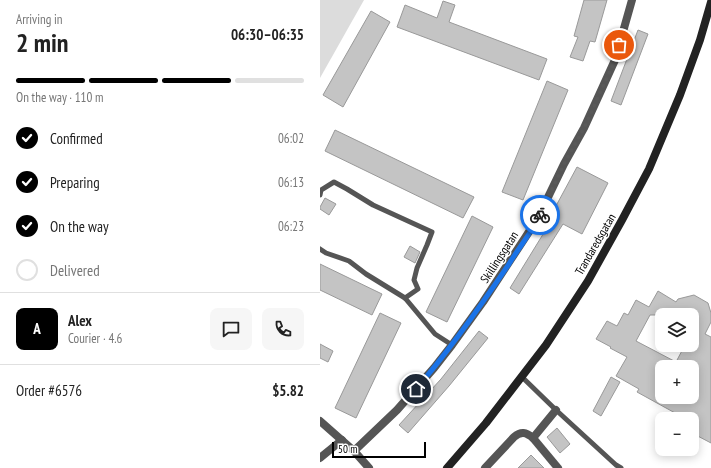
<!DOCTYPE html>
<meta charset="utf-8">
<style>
body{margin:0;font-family:"PT Sans Narrow",sans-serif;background:#f6f6f6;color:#222;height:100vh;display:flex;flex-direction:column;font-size:15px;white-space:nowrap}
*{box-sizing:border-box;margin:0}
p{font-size:13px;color:#767676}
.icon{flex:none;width:22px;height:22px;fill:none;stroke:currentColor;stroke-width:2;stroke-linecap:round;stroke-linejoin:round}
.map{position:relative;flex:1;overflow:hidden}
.panel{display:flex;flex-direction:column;background:#fff;width:320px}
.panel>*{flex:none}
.controls{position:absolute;left:335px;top:308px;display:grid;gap:8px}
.controls a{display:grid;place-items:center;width:44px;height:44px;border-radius:8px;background:#fff;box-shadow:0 2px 10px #0003;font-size:20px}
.scale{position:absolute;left:12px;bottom:10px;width:94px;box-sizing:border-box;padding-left:4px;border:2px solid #000;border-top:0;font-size:11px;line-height:14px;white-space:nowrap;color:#000;-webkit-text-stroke:3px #fff;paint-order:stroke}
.pin{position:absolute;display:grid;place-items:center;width:34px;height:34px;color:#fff;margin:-17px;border:2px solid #fff;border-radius:50%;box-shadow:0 1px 4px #0007}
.courier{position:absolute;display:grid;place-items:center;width:40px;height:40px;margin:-20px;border:3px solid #1a73e8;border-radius:50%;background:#fff;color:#222;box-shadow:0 1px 5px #0007}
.head em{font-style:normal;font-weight:700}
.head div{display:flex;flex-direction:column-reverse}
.head{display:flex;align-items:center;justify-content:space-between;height:68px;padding:0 16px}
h1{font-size:26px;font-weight:700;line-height:30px}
.bar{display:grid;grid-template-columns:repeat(4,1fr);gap:6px 4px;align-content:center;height:48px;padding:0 16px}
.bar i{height:5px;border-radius:3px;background:#e0e0e0}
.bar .active{background:#000}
.bar p{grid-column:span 4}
.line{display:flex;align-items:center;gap:10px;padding:0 16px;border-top:1px solid #e0e0e0}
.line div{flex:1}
.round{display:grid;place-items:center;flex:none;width:42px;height:42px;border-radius:8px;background:#f6f6f6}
ol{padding:0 16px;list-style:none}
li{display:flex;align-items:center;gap:12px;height:44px}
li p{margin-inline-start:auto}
li .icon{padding:4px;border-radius:50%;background:#000;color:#fff;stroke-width:4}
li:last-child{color:#767676}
li i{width:22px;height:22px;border:2px solid #e0e0e0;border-radius:50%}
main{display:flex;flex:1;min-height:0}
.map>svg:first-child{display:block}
.green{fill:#dcdcdc}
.building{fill:#c4c4c4;stroke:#999;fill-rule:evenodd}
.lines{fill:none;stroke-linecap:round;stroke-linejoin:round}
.lane{stroke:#555;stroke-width:5}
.street{stroke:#555;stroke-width:8}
.secondary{stroke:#222;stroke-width:8}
.done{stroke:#595959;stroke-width:4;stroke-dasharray:0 7.2}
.route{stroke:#1a73e8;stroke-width:5}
.labels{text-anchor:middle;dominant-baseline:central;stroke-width:3;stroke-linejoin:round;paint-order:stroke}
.street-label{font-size:12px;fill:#000;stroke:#fff}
</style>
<main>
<section class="panel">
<div class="head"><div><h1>2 min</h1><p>Arriving in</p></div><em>06:30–06:35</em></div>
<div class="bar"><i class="active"></i><i class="active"></i><i class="active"></i><i></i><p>On the way · 110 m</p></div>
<ol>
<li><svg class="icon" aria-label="check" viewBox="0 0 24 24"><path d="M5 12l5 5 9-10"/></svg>Confirmed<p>06:02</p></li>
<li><svg class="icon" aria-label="check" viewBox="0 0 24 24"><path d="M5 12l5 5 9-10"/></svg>Preparing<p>06:13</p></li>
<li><svg class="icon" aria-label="check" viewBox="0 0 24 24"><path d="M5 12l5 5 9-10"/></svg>On the way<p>06:23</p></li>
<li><i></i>Delivered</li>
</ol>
<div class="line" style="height:72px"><b class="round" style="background:#000;color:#fff">A</b><div><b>Alex</b><p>Courier · 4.6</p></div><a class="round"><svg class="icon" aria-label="chat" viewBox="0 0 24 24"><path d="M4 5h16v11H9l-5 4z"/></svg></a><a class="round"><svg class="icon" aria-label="phone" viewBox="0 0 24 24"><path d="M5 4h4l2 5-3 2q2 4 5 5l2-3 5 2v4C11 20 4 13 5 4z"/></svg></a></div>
<div class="line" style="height:52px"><div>Order #6576</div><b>$5.82</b></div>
</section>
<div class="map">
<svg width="391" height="468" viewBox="0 0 391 468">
<rect width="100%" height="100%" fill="#fff"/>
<!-- green -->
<path class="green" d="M0 0H44L0 78Z"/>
<!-- building -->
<g class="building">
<path d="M264 0H287L275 42 270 41 263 61 250 57 258 37 254 36Z"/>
<path d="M123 1 135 5 129 22 227 59 219 80 77 27 85 5 117 18Z"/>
<path d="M51 11 70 22 23 107 3 95Z"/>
<path d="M318 30 328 34 301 105 291 101Z"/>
<path d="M227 81 248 90 203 200 182 192Z"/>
<path d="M15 130 154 197 143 218 5 151Z"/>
<path d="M257 167 288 183 262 234 243 224 199 294 190 288 233 218 230 217Z"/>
<path d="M5 198 16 204 9 215 0 209V207Z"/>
<path d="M152 216 173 227 127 322 106 312Z"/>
<path d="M90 246 100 252 95 263 84 257Z"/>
<path d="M0 264 62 294 52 315 0 290Z"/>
<path d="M338 291 356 302 358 299 374 295 388 303 391 313V322L385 334 391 337V443L372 433V419H366L317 392 319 389 296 376 307 357 290 348 291 347 276 339 287 321 297 326 304 313 308 315 316 300 329 307ZM330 315H372V345H365L356 362 316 341ZM342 367H372V397H342Z"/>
<path d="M60 313 81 323 36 418 15 408Z"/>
<path d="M159 331 168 338 129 386 88 433 79 425 121 379Z"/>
<path d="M0 344 13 351 8 362 0 358Z"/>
<path d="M291 377 300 382 281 416 273 411Z"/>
<path d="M237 428 250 444 240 453 227 437Z"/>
<path d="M211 455 224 468H198Z"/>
</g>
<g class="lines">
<!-- lane -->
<g class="lane">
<path d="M0 195 1 190 14 182 27 189 53 205 112 232 107 245 97 268 94 280 98 289 85 298"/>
<path d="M0 249 6 253 29 261 46 274 85 298 115 334 132 345"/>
<path d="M202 377 236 410 296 465 301 468"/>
</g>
<!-- street -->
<g class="street">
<path d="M0 421 34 451 49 468"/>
<path d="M213 438 238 468"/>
<path d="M34 451 77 410 114 368 132 345 163 302 218 218 244 164 264 128 295 60 312 0"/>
<path d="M0 458 22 440"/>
<path d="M165 468 194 437C201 431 206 432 213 438L236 410"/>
</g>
<!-- secondary -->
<path class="secondary" d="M127 468 166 423 226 345 268 281 302 220 329 169 360 95 380 40 391 2"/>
</g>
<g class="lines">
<!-- done -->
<path class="done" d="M220 215 244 164 264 128 295 60 299 45"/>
<!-- route -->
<path class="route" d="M96 389C130 350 160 307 189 264 199 247 212 232 220 215"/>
</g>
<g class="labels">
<!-- street labels -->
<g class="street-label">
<text transform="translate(275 244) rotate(-60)">Trandaredsgatan</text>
<text transform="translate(179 257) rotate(-57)">Skillingsgatan</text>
</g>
</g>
</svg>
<div class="controls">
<a><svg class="icon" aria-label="layers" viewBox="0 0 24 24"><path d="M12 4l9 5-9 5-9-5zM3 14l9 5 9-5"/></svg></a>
<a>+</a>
<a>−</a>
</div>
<div class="scale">50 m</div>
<div class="pin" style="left:299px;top:45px;background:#ea580c"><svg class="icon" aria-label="bag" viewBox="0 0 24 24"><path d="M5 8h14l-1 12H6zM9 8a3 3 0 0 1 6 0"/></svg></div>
<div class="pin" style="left:96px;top:389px;background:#1f2937"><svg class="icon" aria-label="home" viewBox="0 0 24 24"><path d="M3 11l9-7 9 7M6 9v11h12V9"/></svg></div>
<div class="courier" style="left:220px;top:215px"><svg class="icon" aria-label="bike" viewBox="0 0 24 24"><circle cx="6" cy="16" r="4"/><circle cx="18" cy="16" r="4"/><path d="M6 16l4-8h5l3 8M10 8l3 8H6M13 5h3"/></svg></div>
</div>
</main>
